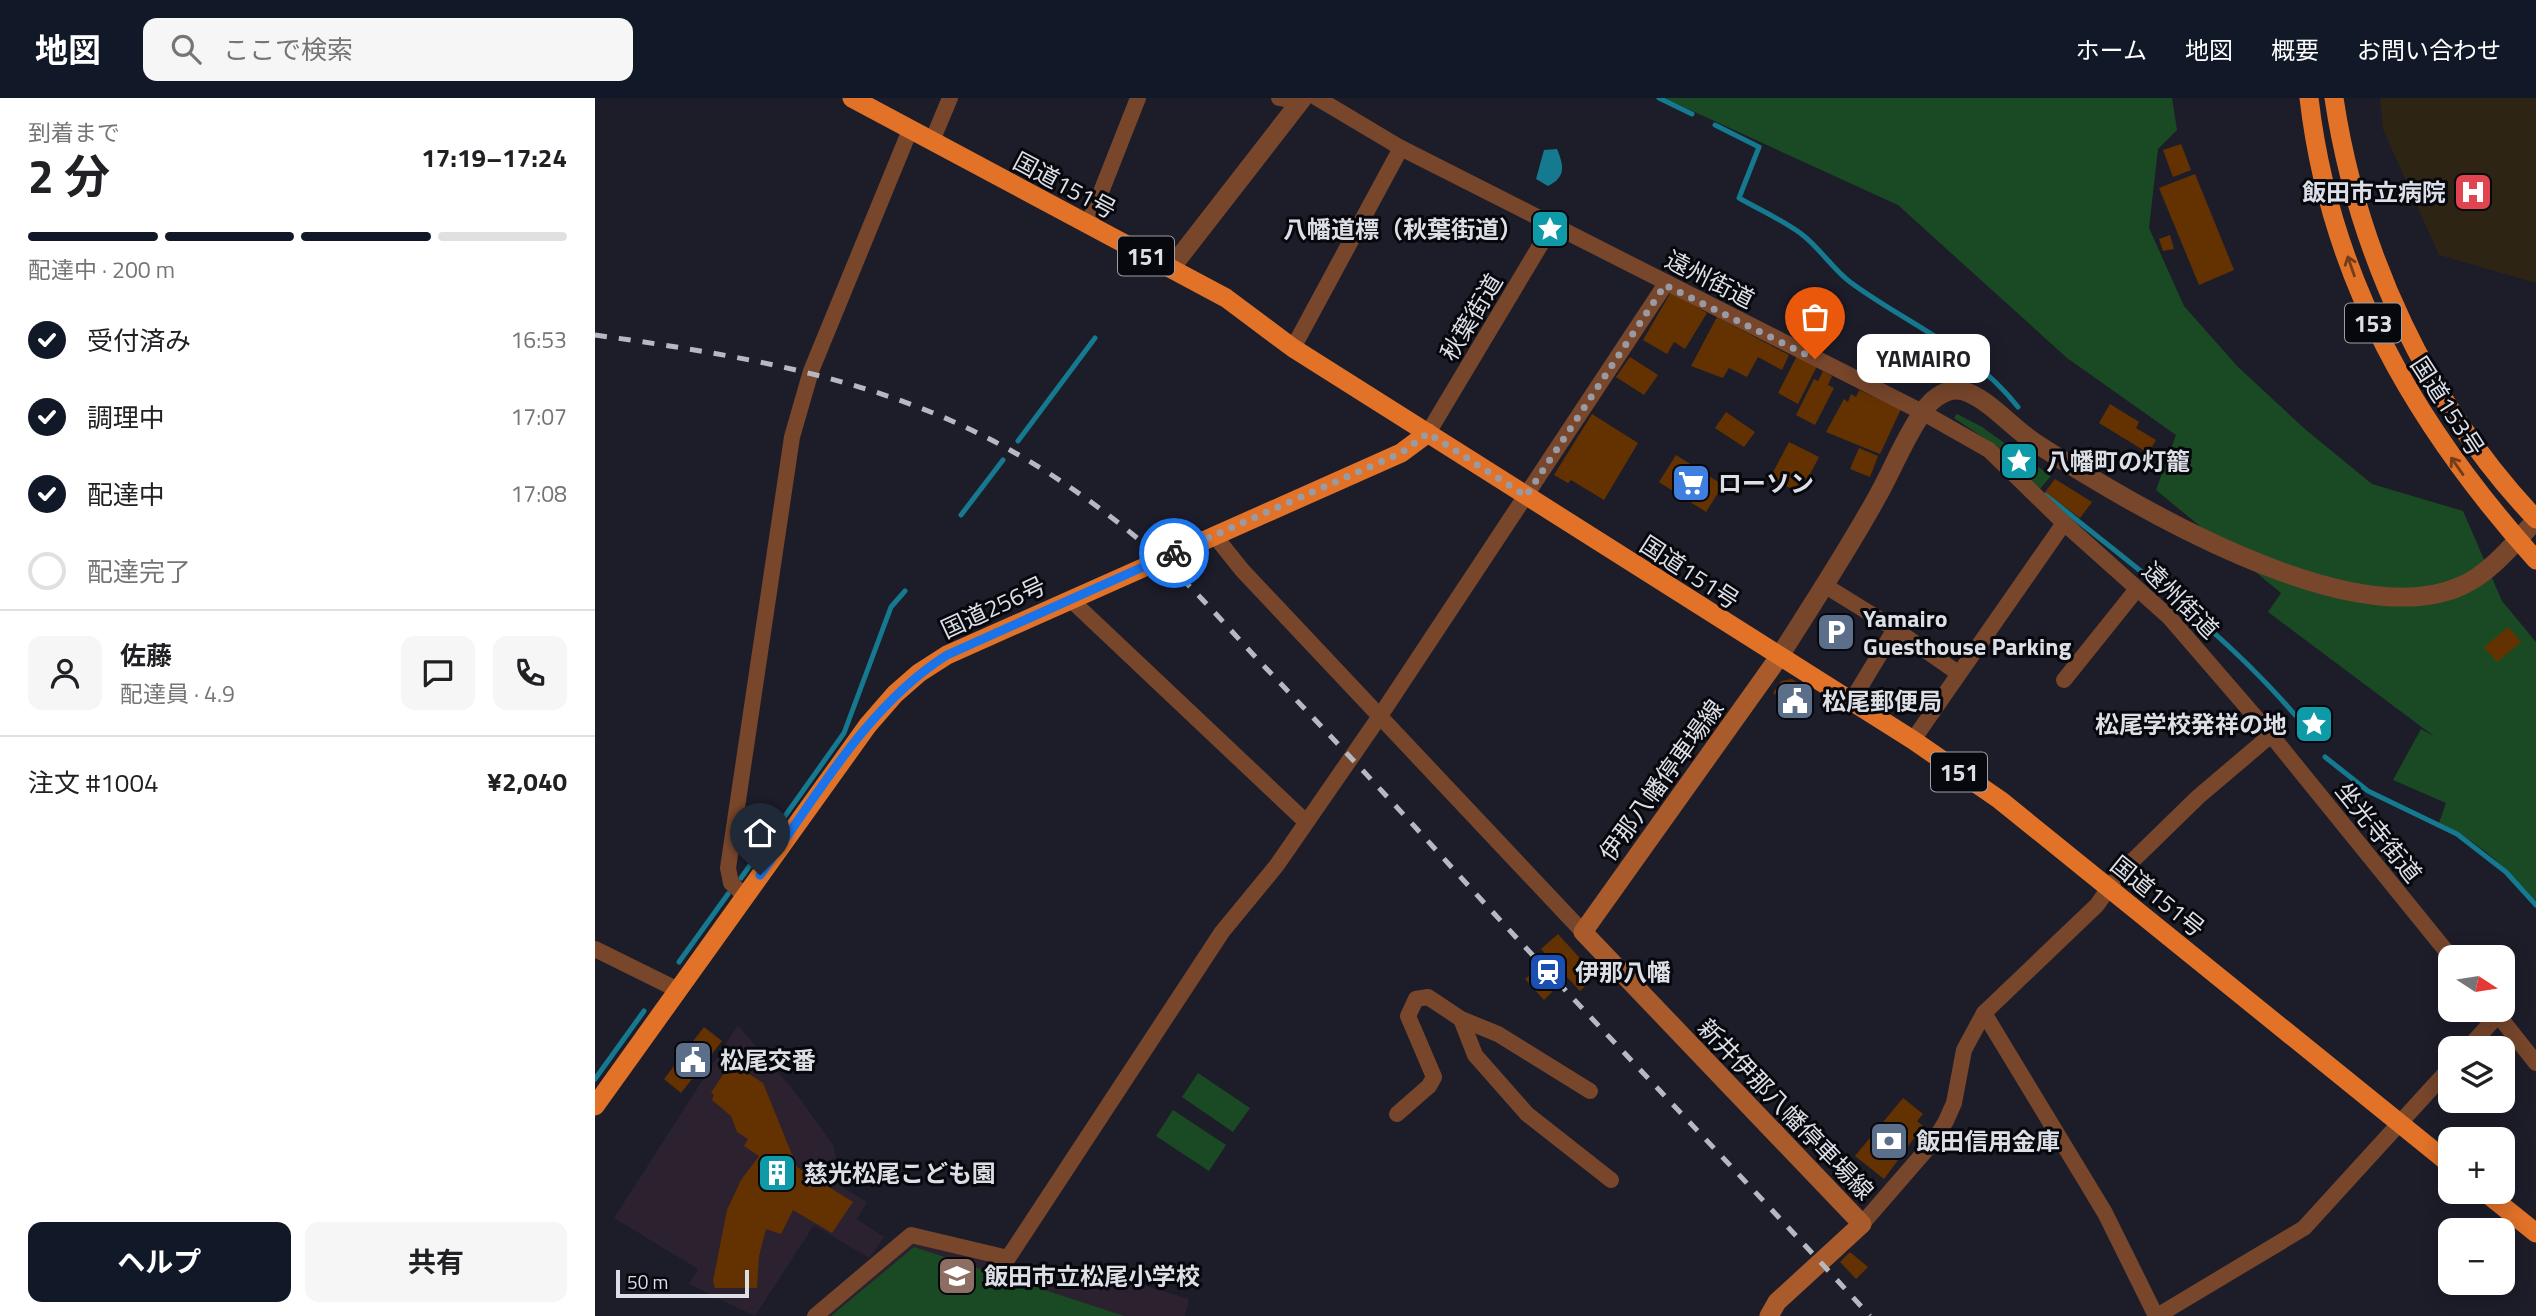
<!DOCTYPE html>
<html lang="ja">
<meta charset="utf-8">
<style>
body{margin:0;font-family:"Titillium Web","Noto Sans JP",sans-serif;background:#f6f6f6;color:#202124;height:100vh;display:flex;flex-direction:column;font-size:26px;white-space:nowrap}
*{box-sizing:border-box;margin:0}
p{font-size:23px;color:#757577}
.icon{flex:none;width:38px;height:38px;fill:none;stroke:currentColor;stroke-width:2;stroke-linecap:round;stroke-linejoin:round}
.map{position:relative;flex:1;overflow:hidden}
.sheet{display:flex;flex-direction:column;background:#fff;width:595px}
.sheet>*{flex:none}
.needle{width:46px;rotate:102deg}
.tools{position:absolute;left:1843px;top:847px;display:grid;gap:14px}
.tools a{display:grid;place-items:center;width:77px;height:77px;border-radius:14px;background:#fff;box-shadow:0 4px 18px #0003;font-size:35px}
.scale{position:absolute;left:21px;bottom:18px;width:133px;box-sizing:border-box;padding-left:7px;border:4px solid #dddfe7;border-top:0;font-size:19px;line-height:24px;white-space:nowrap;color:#dddfe7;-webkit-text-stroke:5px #07080d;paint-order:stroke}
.pin{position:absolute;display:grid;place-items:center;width:60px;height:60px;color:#fff;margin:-72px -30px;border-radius:50% 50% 50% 0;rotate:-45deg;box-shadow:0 0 7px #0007}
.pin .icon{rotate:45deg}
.courier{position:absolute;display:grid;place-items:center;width:70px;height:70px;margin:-35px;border:5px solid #1a73e8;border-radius:50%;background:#fff;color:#222;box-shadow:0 2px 9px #0007}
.bubble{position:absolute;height:49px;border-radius:14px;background:#fff;box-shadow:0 4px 18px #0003;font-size:23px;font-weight:700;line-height:49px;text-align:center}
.overview em{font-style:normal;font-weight:700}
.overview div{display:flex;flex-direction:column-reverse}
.overview{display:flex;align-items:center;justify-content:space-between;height:119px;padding:0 28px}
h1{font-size:46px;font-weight:700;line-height:52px}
.bar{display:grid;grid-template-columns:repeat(4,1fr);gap:10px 7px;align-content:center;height:84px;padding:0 28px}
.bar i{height:9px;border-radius:5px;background:#e0e0e0}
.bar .current{background:#111827}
.bar p{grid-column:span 4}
.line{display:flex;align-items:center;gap:18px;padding:0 28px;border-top:2px solid #e0e0e0}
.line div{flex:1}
.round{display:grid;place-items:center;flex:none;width:74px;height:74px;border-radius:14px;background:#f6f6f6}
ol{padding:0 28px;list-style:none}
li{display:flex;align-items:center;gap:21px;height:77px}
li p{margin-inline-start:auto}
li .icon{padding:7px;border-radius:50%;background:#111827;color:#fff;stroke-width:4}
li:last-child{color:#757577}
li i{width:38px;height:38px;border:4px solid #e0e0e0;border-radius:50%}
.action{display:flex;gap:14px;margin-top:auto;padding:14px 28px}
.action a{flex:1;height:80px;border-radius:14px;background:#111827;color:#fff;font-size:28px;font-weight:700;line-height:80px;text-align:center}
.action a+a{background:#f6f6f6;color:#202124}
header{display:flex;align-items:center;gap:42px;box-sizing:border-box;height:98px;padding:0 35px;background:#111827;color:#fff}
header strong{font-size:33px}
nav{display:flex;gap:38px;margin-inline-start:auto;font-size:24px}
.search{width:490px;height:63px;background:#f6f6f6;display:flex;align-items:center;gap:18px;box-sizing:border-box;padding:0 24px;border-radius:14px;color:#757577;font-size:26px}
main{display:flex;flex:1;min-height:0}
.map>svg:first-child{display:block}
.education{fill:#2c212f}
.medical{fill:#2d2414}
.green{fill:#1a4a23}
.water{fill:#157990}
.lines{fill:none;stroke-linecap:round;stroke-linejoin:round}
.stream{stroke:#157990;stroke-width:5}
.building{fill:#643201}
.minor{stroke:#77462b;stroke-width:16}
.tertiary{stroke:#77462b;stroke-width:19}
.secondary{stroke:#a95b2c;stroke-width:19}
.trunk{stroke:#e17228;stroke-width:19}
.rail{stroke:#b7b9c2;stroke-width:5;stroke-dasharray:12 12;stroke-linecap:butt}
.oneway{stroke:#743d1a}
.done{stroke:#999ba4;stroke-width:7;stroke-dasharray:0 12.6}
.route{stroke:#1a73e8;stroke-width:9}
.labels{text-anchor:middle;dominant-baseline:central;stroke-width:6;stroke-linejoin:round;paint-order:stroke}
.shield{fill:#07080d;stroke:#9d9ea6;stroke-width:2}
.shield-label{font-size:23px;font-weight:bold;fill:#dddfe7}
.street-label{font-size:24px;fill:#dddfe7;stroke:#07080d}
.poi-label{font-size:24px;font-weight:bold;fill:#dddfe7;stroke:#07080d;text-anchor:start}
</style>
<header>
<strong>地図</strong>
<div class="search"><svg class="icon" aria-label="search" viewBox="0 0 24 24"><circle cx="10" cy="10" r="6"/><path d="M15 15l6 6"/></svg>ここで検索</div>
<nav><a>ホーム</a><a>地図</a><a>概要</a><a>お問い合わせ</a></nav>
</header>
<main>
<section class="sheet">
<div class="overview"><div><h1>2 分</h1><p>到着まで</p></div><em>17:19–17:24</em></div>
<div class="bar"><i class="current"></i><i class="current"></i><i class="current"></i><i></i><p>配達中 · 200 m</p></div>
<ol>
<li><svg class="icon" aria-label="check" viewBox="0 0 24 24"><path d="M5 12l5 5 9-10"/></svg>受付済み<p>16:53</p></li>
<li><svg class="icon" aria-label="check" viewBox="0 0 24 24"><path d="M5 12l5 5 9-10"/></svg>調理中<p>17:07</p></li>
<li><svg class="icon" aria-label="check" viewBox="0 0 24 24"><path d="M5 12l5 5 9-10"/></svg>配達中<p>17:08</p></li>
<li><i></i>配達完了</li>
</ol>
<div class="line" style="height:126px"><a class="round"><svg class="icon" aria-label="person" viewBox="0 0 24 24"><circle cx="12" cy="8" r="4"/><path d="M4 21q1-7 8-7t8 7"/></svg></a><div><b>佐藤</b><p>配達員 · 4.9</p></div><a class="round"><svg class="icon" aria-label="chat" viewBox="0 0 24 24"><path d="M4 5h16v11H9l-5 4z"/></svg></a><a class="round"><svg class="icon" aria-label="phone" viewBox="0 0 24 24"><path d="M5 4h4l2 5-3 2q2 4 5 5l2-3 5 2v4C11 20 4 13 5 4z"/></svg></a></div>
<div class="line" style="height:91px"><div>注文 #1004</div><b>¥2,040</b></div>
<div class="action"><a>ヘルプ</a><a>共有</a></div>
</section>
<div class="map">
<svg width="1941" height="1218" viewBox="0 0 1941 1218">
<rect width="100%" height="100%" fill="#1c1d29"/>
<!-- education -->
<g class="education">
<path d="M143 927 203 998 239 1048 244 1087 272 1104 262 1121 289 1139 274 1160 219 1127 160 1218 94 1186 103 1171 19 1120Z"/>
<path d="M317 1143 472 1185 496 1171 594 1201 590 1218H230Z"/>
</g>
<!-- medical -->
<path class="medical" d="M1785 0H1941V185L1844 157 1788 31Z"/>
<!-- green -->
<g class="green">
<path d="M1069 0H1577L1582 32 1563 51 1554 130 1589 208 1643 269 1711 332 1777 386 1868 413 1907 503 1941 544V803C1913 771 1883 743 1844 725L1851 705 1798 682 1826 631 1840 639 1673 514 1686 495 1561 392 1581 337 1472 260 1303 107Z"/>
<path d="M1362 316 1387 329 1456 378 1444 392 1401 348 1359 320Z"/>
<path d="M603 975 655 1010 638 1034 587 999Z"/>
<path d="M578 1012 631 1047 614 1073 561 1038Z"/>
<path d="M319 1149 529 1218H236Z"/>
</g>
<!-- water -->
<path class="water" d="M962 51C969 68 971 79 953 88L941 81 949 52Z"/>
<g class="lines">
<!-- stream -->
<g class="stream">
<path d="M1064 0 1097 16"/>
<path d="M1120 27 1164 49 1144 100C1165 112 1190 123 1209 138 1226 152 1238 171 1255 184 1312 226 1378 251 1423 309"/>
<path d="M423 343 500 240"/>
<path d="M1451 397C1536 467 1628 532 1700 617"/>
<path d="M366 417 408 362"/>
<path d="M1706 625 1717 637"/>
<path d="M1730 659 1773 693 1862 736 1911 774 1941 807"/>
<path d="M146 780 249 635 296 509 310 493"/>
<path d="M84 864 133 796"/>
<path d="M0 981 49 913"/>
</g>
</g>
<!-- building -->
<g class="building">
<path d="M1586 46 1596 72 1578 79 1568 52Z"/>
<path d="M1600 76 1639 172 1604 187 1564 90Z"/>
<path d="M1575 137 1579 151 1568 153 1564 141Z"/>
<path d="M1076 194 1112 215 1090 251 1079 244 1072 256 1048 242Z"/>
<path d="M1122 219 1194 257 1187 272 1163 259 1152 279 1134 270 1128 280 1096 268Z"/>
<path d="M1202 258 1222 268 1203 306 1183 295Z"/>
<path d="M1035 259 1063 277 1049 297 1021 279Z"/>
<path d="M1228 273 1237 278 1233 287 1239 290 1220 327 1201 317 1219 281 1223 283Z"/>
<path d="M1264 292 1306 311 1285 356 1231 334 1249 301 1253 304 1256 296 1261 299Z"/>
<path d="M1515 306 1544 324 1541 330 1561 342 1553 355 1504 325Z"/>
<path d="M1131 314 1160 334 1149 349 1120 330Z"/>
<path d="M997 316 1043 345 1009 402 976 382 973 385 959 377Z"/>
<path d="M1194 344 1224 359 1205 395 1175 380Z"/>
<path d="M1264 350 1283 358 1275 379 1255 371Z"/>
<path d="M1081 357 1128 387 1111 414 1064 384Z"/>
<path d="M1460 381 1497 404 1485 420 1450 394Z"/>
<path d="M1913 529 1926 544 1902 564 1889 549Z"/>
<path d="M1197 581 1216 593 1204 611 1178 595 1186 583Z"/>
<path d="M963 836 1001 878 985 893 946 851Z"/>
<path d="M939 874 957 894 949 902 930 881Z"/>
<path d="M109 929 127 943 86 995 69 981Z"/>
<path d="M136 964 168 985 202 1069 258 1104 237 1135 198 1112 186 1136 171 1131 164 1158 162 1190H120L118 1183 132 1112 146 1082 164 1058 149 1048 153 1041 142 1034 136 1018 117 1002 119 997 116 995Z"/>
<path d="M1308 1000 1328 1016 1322 1023 1328 1028 1289 1081 1260 1058Z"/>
<path d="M1255 1154 1273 1169 1261 1181 1245 1164Z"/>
</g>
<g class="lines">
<!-- minor -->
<g class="minor">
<path d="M684 0 705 4"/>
<path d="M722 0 806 50 1327 314 1394 352 1469 425 1574 519 1676 637 1856 859"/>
<path d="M337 43 355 0"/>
<path d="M493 127 543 0"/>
<path d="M698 250 806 50"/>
<path d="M833 335 958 126"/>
<path d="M619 437 647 472 988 834"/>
<path d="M1229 487 1297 529 1363 575"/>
<path d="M475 501 710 723"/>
<path d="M1469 582 1542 491"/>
<path d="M1256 604 1300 531"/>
<path d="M1318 642 1469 425"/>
<path d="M150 798 136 785 133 770 197 339 216 273 315 32"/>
<path d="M0 851 83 892"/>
<path d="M1899 912 1941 965"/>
<path d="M1389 915 1510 1115 1561 1218"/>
<path d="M866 921 880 957 932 1016 1016 1082"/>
<path d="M1873 950 1903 917"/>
<path d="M802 1016 834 988 839 979 813 918 821 901 833 899 866 921 903 936 995 993"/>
<path d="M1267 1126 1339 1043 1351 1023 1359 1005 1369 952 1389 915 1502 807 1523 777 1603 699 1676 637"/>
<path d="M220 1218 316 1137 413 1160 627 834 682 767 785 618 1070 187"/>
<path d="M1562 1218 1709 1130 1855 970"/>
</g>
<!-- tertiary -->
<g class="tertiary">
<path d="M576 170 708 0"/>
<path d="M1184 559C1217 507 1251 455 1281 401 1297 373 1308 343 1326 317 1331 308 1340 299 1349 295 1357 291 1365 291 1374 295 1399 306 1418 331 1442 346 1535 406 1755 538 1866 488 1896 475 1919 445 1941 422"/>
</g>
<!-- secondary -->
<path class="secondary" d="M1174 1218 1182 1204 1267 1126 988 834 1184 559"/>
<!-- trunk -->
<g class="trunk">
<path d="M257 0 631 200 698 250 1318 642 1405 702 1855 1066"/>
<path d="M1714 0C1735 182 1821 328 1941 462"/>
<path d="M1739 0C1762 154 1833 308 1941 421"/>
<path d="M0 1008 273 627 300 596 324 575 352 557 806 355 833 335"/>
<path d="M1890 1094 1941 1135"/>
</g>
<!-- rail -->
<path class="rail" d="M0 237C143 257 287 280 415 352 467 381 518 418 563 458 600 491 633 530 667 566 732 634 797 703 860 773 997 923 1138 1068 1275 1218"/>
</g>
<!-- one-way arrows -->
<defs><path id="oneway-shaft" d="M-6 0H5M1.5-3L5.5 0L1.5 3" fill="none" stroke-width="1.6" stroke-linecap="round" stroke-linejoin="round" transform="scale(1.75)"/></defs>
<g class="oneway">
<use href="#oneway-shaft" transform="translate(1756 168) rotate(-109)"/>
<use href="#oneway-shaft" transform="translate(1862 368) rotate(-125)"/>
</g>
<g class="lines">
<!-- done -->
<path class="done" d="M579 455 806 355 833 335 931 398 1070 187 1220 261"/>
<!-- route -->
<path class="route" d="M165 777C220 701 272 607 352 557L579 455"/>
</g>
<!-- icons -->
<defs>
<symbol id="hospital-square" viewBox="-11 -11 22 22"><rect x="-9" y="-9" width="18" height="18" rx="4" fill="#e0444e" stroke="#07080d"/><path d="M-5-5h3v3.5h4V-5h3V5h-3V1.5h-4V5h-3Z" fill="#fff"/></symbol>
<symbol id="sight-square" viewBox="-11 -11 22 22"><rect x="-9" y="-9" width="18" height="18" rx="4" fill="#0f9aa8" stroke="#07080d"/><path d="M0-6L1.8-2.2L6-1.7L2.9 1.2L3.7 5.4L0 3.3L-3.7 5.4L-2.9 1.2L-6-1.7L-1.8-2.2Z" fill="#fff"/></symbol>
<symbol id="supermarket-square" viewBox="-11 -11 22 22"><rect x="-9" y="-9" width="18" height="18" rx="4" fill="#3f7fe0" stroke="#07080d"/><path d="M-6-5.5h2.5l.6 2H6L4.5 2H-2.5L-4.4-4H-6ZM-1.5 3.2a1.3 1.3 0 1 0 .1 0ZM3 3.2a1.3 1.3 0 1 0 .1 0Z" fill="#fff"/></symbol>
<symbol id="parking-square" viewBox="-11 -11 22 22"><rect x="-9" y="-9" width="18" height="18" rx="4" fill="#5c6f8a" stroke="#07080d"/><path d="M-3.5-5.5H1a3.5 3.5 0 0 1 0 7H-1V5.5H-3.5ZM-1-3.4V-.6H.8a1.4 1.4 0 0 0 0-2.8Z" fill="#fff"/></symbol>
<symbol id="civic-square" viewBox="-11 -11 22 22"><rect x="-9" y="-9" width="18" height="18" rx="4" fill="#5c6f8a" stroke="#07080d"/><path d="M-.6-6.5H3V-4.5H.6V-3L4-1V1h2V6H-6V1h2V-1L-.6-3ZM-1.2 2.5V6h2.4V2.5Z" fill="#fff"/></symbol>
<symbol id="station-square" viewBox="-11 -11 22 22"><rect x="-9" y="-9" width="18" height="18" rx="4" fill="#1a4fb4" stroke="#07080d"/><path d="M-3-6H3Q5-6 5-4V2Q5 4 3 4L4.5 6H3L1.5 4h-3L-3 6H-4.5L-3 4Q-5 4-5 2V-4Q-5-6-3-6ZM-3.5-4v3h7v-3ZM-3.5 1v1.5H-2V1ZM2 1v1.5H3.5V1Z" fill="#fff"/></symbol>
<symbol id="bank-square" viewBox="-11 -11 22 22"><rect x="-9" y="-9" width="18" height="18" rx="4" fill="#5c6f8a" stroke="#07080d"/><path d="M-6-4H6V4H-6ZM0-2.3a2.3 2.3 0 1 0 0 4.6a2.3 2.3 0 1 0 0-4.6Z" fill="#fff"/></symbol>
<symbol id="building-square" viewBox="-11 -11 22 22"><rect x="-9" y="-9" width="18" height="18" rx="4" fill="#0f9aa8" stroke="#07080d"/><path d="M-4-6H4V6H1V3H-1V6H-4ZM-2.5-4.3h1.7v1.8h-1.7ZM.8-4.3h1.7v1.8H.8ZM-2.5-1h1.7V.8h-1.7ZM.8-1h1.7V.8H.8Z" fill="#fff"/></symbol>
<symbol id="school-square" viewBox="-11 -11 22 22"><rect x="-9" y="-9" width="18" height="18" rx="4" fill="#8d6e63" stroke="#07080d"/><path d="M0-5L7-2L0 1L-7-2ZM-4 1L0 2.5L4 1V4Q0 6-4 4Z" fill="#fff"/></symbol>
</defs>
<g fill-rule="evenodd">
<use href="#hospital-square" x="1856" y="72" width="44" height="44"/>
<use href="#sight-square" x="933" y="109" width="44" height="44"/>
<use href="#sight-square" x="1402" y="341" width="44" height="44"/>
<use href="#supermarket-square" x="1074" y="363" width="44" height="44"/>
<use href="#parking-square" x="1219" y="512" width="44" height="44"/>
<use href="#civic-square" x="1178" y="581" width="44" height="44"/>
<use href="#sight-square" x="1697" y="604" width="44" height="44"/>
<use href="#station-square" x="931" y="852" width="44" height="44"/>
<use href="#civic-square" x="76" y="940" width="44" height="44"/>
<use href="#bank-square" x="1272" y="1021" width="44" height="44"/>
<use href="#building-square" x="160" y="1053" width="44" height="44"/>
<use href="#school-square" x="340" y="1156" width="44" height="44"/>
</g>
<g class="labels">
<!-- shield labels -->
<g class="shield">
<rect x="523" y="138.5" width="56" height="39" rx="5"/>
<rect x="1750" y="205.5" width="56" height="39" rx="5"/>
<rect x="1336" y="654.5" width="56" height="39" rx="5"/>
</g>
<g class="shield-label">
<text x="551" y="158">151</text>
<text x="1778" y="225">153</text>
<text x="1364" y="674">151</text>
</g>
<!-- street labels -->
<g class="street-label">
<text transform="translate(470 87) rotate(28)">国道151号</text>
<text transform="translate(1115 181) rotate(27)">遠州街道</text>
<text transform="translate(876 219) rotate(-59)">秋葉街道</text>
<text transform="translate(1853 308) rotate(57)">国道153号</text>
<text transform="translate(1095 474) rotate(33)">国道151号</text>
<text transform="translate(1586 502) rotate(45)">遠州街道</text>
<text transform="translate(398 509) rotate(-25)">国道256号</text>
<text transform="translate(1066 682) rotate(-54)">伊那八幡停車場線</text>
<text transform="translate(1784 734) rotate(51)">坐光寺街道</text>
<text transform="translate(1563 798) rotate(39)">国道151号</text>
<text transform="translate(1191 1011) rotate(46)">新井伊那八幡停車場線</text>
</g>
<!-- poi labels -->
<g class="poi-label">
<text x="1851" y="94" text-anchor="end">飯田市立病院</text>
<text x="928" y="131" text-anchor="end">八幡道標（秋葉街道）</text>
<text x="1451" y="363">八幡町の灯籠</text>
<text x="1123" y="385">ローソン</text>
<text x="1268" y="520">Yamairo<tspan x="1268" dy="28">Guesthouse Parking</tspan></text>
<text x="1227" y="603">松尾郵便局</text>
<text x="1692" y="626" text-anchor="end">松尾学校発祥の地</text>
<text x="980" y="874">伊那八幡</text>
<text x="125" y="962">松尾交番</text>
<text x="1321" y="1043">飯田信用金庫</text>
<text x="209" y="1075">慈光松尾こども園</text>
<text x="389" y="1178">飯田市立松尾小学校</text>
</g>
</g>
</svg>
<div class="tools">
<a><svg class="needle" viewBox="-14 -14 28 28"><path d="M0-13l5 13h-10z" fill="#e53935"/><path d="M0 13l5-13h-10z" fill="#757577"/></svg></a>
<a><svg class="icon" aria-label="layers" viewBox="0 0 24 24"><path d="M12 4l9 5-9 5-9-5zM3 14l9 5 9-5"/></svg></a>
<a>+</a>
<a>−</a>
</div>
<div class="scale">50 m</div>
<div class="pin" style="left:1220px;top:261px;background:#ea580c"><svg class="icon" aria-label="bag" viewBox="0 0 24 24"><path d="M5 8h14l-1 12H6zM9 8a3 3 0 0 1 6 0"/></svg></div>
<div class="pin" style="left:165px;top:777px;background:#1f2937"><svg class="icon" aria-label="home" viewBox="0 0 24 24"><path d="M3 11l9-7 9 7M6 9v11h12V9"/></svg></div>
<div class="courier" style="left:579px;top:455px"><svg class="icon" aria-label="bike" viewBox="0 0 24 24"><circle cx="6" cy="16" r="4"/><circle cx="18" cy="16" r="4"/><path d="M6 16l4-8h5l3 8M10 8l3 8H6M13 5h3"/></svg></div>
<div class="bubble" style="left:1262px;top:236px;width:133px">YAMAIRO</div>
</div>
</main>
